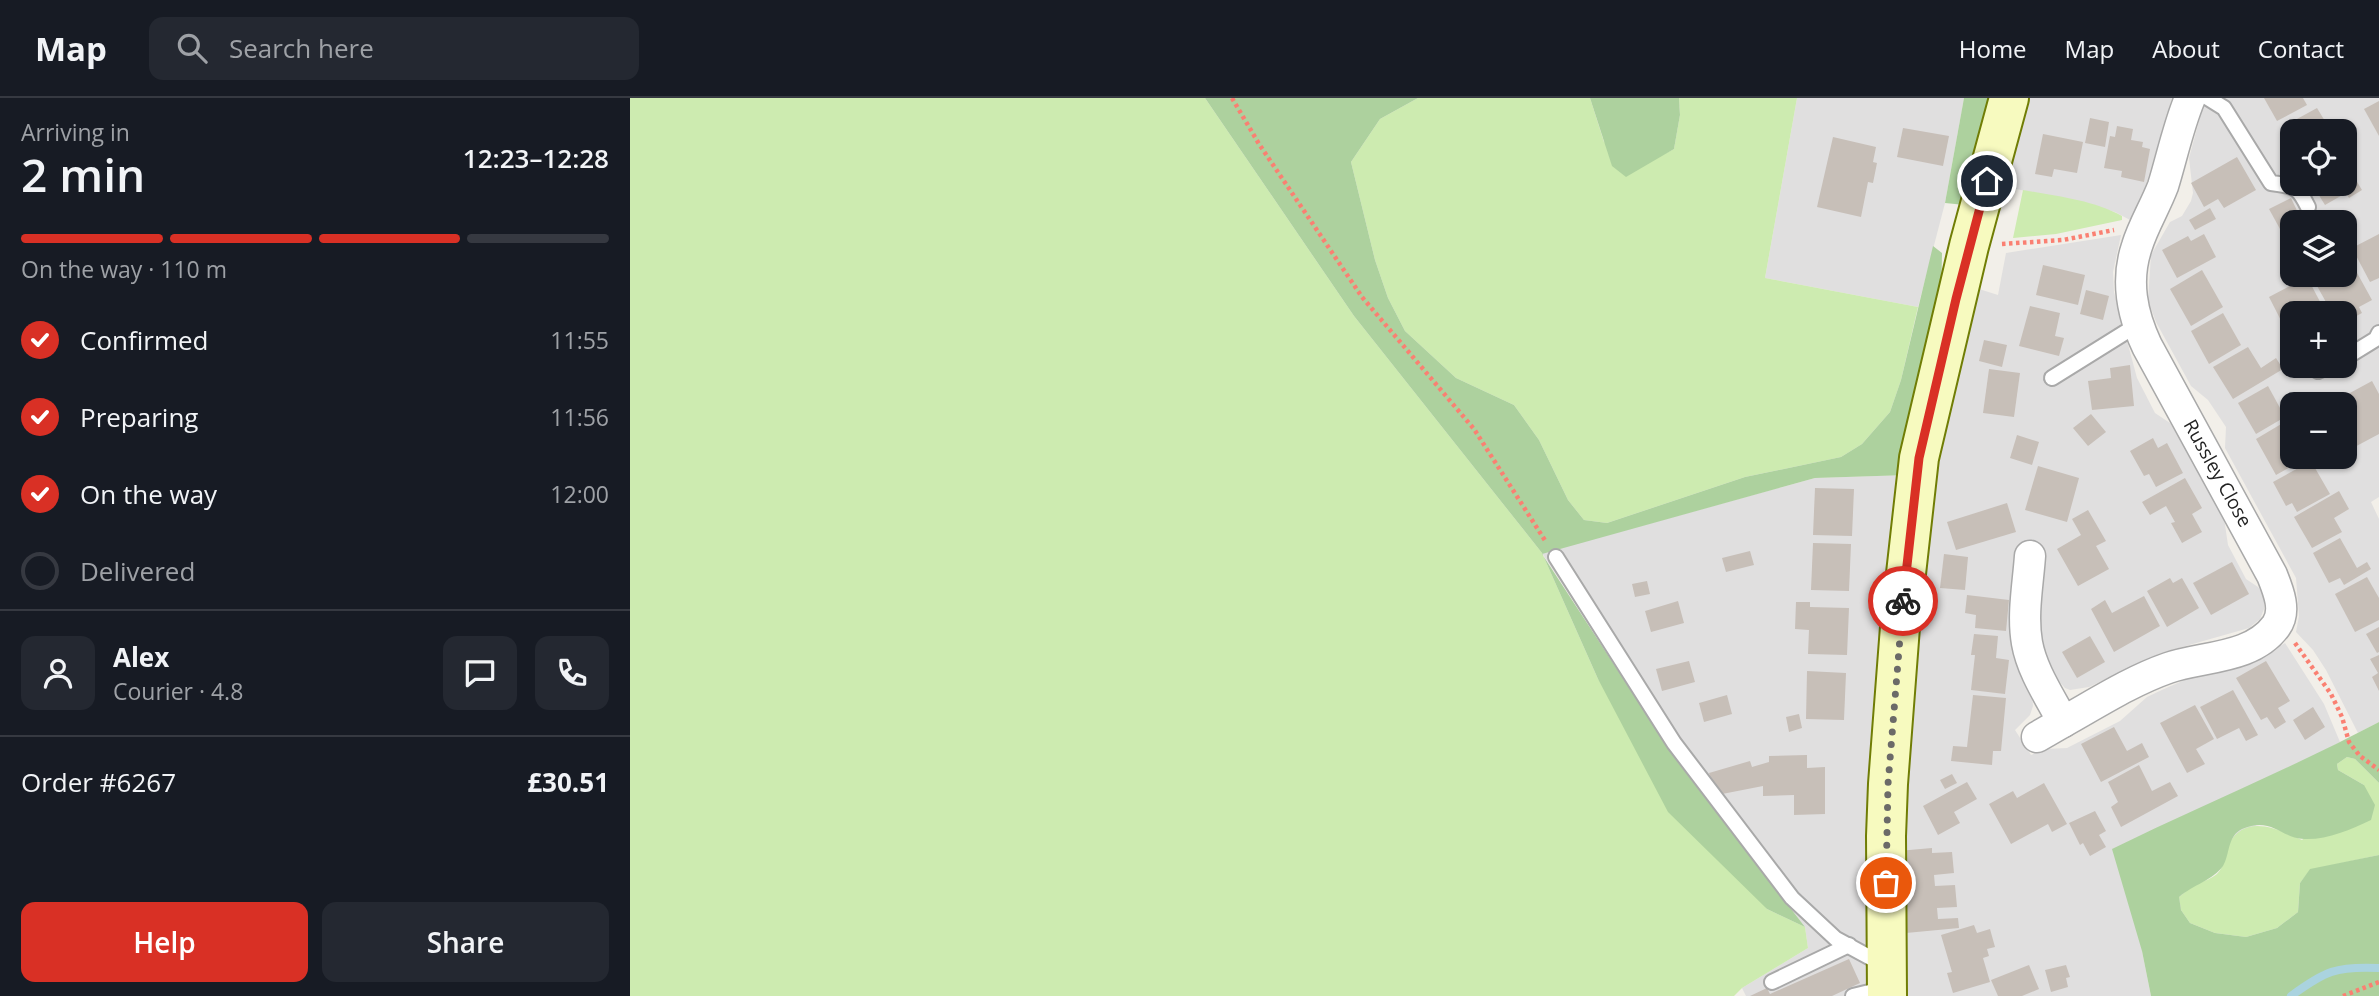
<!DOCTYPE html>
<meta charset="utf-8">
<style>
body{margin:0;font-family:"Open Sans",sans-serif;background:#242831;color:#f1f3f6;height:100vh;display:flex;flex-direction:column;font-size:26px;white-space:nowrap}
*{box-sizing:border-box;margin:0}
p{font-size:23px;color:#9ea1a6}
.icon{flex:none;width:38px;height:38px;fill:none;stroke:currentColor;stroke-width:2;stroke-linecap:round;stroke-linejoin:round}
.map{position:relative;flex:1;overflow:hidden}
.sheet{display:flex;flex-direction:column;background:#171b24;width:630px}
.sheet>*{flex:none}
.controls{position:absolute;left:1650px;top:21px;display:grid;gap:14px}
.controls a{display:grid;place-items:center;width:77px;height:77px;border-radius:14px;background:#171b24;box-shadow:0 2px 5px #0004;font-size:35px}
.pin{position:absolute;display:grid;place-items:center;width:60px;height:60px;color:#fff;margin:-30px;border:4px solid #fff;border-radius:50%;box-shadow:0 2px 7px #0007}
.courier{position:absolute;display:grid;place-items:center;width:70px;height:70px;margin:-35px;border:5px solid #d93025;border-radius:50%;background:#fff;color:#222;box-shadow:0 2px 9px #0007}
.headline em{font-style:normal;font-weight:600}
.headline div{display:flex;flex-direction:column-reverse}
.headline{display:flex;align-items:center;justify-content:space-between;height:119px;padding:0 21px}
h1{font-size:46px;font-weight:600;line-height:52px}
.bar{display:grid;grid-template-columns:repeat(4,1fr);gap:10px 7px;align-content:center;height:84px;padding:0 21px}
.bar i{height:9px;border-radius:5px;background:#363941}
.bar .selected{background:#d93025}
.bar p{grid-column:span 4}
.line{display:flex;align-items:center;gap:18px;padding:0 21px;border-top:2px solid #363941}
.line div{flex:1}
.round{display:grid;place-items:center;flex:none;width:74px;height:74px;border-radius:14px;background:#242831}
ol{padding:0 21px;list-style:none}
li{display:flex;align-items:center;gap:21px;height:77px}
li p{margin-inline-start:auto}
li .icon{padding:7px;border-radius:50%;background:#d93025;color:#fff;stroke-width:4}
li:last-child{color:#9ea1a6}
li i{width:38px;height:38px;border:4px solid #363941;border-radius:50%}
.primary-button{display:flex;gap:14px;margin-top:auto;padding:14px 21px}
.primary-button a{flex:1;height:80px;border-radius:14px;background:#d93025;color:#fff;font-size:28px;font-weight:600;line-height:80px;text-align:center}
.primary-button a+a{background:#242831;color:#f1f3f6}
header{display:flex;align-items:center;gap:42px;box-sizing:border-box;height:98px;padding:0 35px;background:#171b24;border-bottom:2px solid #363941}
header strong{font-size:33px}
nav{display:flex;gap:38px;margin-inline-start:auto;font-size:24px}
.search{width:490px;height:63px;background:#242831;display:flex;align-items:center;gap:18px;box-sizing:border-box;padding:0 24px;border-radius:14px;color:#9ea1a6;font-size:26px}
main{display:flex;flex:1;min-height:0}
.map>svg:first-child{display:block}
.residential{fill:#e0dfdf;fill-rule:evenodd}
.grass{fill:#cdebb0}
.forest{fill:#add19e}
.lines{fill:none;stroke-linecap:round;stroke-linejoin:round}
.stream{stroke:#aad3df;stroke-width:8}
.building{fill:#c7bfb8}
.lane-casing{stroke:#a9a9a9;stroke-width:18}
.street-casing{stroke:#a9a9a9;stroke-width:33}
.secondary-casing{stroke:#707d05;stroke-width:42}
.path{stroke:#fa8072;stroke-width:4.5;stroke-dasharray:3.5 3.5;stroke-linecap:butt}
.lane{stroke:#fff;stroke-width:14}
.street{stroke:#fff;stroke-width:30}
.secondary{stroke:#f7fabf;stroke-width:38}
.done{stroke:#6b6a68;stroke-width:7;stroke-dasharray:0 12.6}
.route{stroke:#d93025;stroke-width:9}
.labels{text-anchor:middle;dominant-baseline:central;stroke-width:5;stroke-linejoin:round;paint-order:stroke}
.street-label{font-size:19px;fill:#222;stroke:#fff}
</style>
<header>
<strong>Map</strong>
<div class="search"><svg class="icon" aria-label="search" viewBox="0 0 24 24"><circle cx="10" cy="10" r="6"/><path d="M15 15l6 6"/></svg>Search here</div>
<nav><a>Home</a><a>Map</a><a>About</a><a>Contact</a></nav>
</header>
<main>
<section class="sheet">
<div class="headline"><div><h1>2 min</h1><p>Arriving in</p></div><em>12:23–12:28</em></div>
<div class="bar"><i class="selected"></i><i class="selected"></i><i class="selected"></i><i></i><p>On the way · 110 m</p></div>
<ol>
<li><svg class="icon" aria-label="check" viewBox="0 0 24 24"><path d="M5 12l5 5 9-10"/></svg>Confirmed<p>11:55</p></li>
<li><svg class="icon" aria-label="check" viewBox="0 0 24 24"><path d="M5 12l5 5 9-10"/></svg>Preparing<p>11:56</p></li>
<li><svg class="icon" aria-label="check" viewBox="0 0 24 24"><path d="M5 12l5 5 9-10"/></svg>On the way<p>12:00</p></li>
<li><i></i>Delivered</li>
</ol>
<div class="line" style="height:126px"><a class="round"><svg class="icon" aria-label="person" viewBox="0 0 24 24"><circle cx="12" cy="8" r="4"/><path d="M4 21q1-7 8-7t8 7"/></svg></a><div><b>Alex</b><p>Courier · 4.8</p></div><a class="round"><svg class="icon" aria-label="chat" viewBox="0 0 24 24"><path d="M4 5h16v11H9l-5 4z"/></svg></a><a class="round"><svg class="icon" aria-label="phone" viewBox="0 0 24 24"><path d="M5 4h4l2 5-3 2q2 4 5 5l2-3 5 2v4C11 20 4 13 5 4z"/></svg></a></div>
<div class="line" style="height:91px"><div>Order #6267</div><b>£30.51</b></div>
<div class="primary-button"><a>Help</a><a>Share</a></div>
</section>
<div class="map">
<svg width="1749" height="898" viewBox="0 0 1749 898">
<rect width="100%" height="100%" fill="#f2efe9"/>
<!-- residential -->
<g class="residential">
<path d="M1167 0H1334L1315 105 1288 209 1135 180Z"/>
<path d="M1398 0H1542L1509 110 1502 123 1485 114 1454 105 1376 89Z"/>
<path d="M1580 0H1749V399L1741 404 1749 421V624L1728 635 1696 572 1683 552 1666 534 1669 518 1666 480 1595 350 1596 329 1578 302 1561 288 1526 224 1518 202 1521 157 1540 124 1552 118 1561 103 1563 95 1559 60 1572 12ZM1662 33H1715V86H1662ZM1662 124H1715V177H1662ZM1662 215H1715V268H1662ZM1662 306H1715V359H1662Z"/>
<path d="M1491 137 1483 174 1484 194 1507 280 1525 315 1540 325 1547 336 1594 420 1598 447 1616 481 1628 489 1634 496V511L1630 521 1619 530 1531 555 1459 589 1440 592 1435 590 1428 582 1402 595 1403 608 1400 617 1385 632 1401 657 1415 651 1437 650 1490 623 1517 599 1534 591 1557 581 1623 565 1655 545 1694 606 1710 644 1694 653 1512 853 1521 898H1273L1267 746 1293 465 1312 339 1340 217 1349 191 1368 197 1376 155Z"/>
<path d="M1278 377 1247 898H1116L1112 890 1178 850 1175 829 1047 663 912 455 1185 380Z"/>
</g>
<!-- grass -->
<g class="grass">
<path d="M0 0H575L724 218 912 455 968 581 1137 811 1175 829 1178 850 1112 890 1104 898H0Z"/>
<path d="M788 0H960L974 44 1021 63 1044 51 1050 17 1049 0H1167L1135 180 1288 209 1271 282 1260 314 1232 346 1211 359 1115 379 977 425 954 422 938 402 909 342 884 307 826 280 775 233 758 200 745 162 721 64 750 21Z"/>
<path d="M1393 92C1425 98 1463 102 1492 118V122L1426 136 1383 140Z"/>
<path d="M1717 659 1725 661 1749 685V757L1680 772 1670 785 1668 814 1647 830 1616 839 1585 835 1560 825 1551 812 1549 799C1553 796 1558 791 1562 788 1570 784 1580 782 1587 776 1596 767 1594 756 1599 746 1615 715 1648 731 1672 742L1734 687 1708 672 1707 666Z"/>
</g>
<!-- forest -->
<g class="forest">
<path d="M575 0H788L750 21 721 64 745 162 758 200 775 233 826 280 884 307 909 342 938 402 954 422 977 425 1115 379 1211 359 1232 346 1260 314 1271 282 1303 148 1312 155 1311 205 1278 377 1185 380 912 456 1047 663 1175 829 1137 811 1038 714 968 581 912 455 724 218Z"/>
<path d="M960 0H1049L1050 17 1044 51 996 79 982 68Z"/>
<path d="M1334 0H1363L1335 107 1315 105Z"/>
<path d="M1749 624V685L1725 661 1717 659 1707 666 1708 672 1734 687 1745 707 1741 722C1720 732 1697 742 1674 741 1652 741 1642 718 1612 731 1597 738 1600 757 1593 768 1583 782 1563 787 1549 799L1551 812 1560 825 1585 835 1616 839 1647 830 1668 814 1670 785 1680 771 1749 757V898H1521L1512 853 1482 751C1570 708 1662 670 1749 624Z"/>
</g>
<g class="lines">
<!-- stream -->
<path class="stream" d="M1661 898C1695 873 1706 868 1749 870"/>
</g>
<!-- building -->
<g class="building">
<path d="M1634 0H1673L1677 7 1647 23Z"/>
<path d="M1749 3V38L1734 11Z"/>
<path d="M1687 10 1701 33H1662V43L1654 28Z"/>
<path d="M1460 20 1479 24 1475 49 1455 45Z"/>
<path d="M1487 28 1503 31 1501 42 1513 44 1512 49 1520 51 1514 84 1491 79 1492 73 1474 70 1480 38 1485 39Z"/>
<path d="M1273 30 1319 38 1313 68 1267 59Z"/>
<path d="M1413 36 1453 44 1447 75 1424 71 1422 79 1405 76Z"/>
<path d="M1203 39 1246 49 1243 64 1247 65 1243 85 1238 84 1231 119 1187 109Z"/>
<path d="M1607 59 1626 92 1594 110 1588 101 1574 109 1561 85Z"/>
<path d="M1715 64 1732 92 1719 100 1716 95 1695 107 1682 86H1715Z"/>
<path d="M1661 100 1671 121 1650 131 1639 111Z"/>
<path d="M1580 110 1586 121 1565 132 1559 122Z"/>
<path d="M1574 136 1586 159 1547 180 1532 152 1558 138 1561 143Z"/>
<path d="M1749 136V180L1740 184 1722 150Z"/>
<path d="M1715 153 1742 202 1729 209 1732 215 1715 224V215H1702L1681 177H1715Z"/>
<path d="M1413 167 1455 177 1448 207 1406 197Z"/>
<path d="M1572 172 1593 209 1561 228 1540 191Z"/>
<path d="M1677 179 1696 215H1662V244L1639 199Z"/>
<path d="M1456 192 1479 198 1473 222 1450 216Z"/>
<path d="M1400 208 1430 215 1425 238 1434 240 1429 258 1389 248Z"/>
<path d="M1593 215 1611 247 1579 266 1561 233Z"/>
<path d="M1354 242 1377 247 1372 269 1349 263Z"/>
<path d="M1618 249 1631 270 1646 260 1653 271 1603 301 1583 269Z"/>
<path d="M1500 267 1504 308 1462 312 1458 283 1481 280 1480 270Z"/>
<path d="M1359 271 1390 275 1384 319 1353 315Z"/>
<path d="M1742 283 1749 296V336L1719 352 1715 346V307L1722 303 1718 296Z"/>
<path d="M1638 288 1655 319 1626 336 1608 305Z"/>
<path d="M1461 316 1476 334 1458 348 1443 330Z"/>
<path d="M1658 322 1662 330V359H1678L1646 377 1626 341Z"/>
<path d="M1387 337 1409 344 1402 367 1380 360Z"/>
<path d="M1523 340 1528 350 1537 345 1553 375 1526 389 1519 376 1514 378 1500 353Z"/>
<path d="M1681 363 1700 396 1667 414 1662 405 1656 408 1643 384Z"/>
<path d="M1408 368 1449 380 1437 424 1395 412Z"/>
<path d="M1555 380 1572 410 1562 416 1572 434 1552 445 1541 425 1545 424 1536 408 1520 417 1512 404Z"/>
<path d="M1185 390 1224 391 1222 438 1183 437Z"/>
<path d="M1709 393 1719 411 1704 420 1712 434 1682 450 1664 419Z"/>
<path d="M1377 405 1386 434 1326 452 1317 424Z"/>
<path d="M1458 412 1476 443 1466 448 1479 471 1448 488 1427 451 1451 437 1442 421Z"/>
<path d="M1710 440 1727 470 1737 464 1741 471 1714 487 1710 480 1699 485 1683 455Z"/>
<path d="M1183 445 1221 446 1219 493 1181 492Z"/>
<path d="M1120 453 1124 467 1096 474 1092 460Z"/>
<path d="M1314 456 1338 459 1335 492 1310 490Z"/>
<path d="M1602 464 1619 496 1581 517 1563 485Z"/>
<path d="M1737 479 1749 500V522L1725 534 1705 496Z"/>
<path d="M1540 480 1543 485 1552 480 1569 510 1537 529 1517 493Z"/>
<path d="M1017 483 1020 496 1005 499 1002 486Z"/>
<path d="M1337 497 1379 502 1376 533 1345 530 1346 517 1335 515Z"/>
<path d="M1514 498 1530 528 1484 554 1461 511 1475 502 1482 515Z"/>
<path d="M1048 503 1054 525 1021 534 1015 513Z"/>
<path d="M1166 504H1180V509L1219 510 1217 557 1178 556 1179 532 1165 531Z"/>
<path d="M1749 529V554L1747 555 1736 536Z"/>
<path d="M1344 536 1368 538 1366 560 1379 562 1375 596 1341 592 1345 557H1341Z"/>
<path d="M1460 538 1475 564 1447 580 1432 554Z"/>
<path d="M1749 557V593L1742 579 1748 575 1740 561Z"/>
<path d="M1059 563 1065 584 1032 593 1026 571Z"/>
<path d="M1636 563 1660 603 1648 610 1656 624 1645 631 1637 619 1631 622 1606 580Z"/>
<path d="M1177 573 1216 575 1214 622 1176 621Z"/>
<path d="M1603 592 1628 637 1616 643 1609 630 1587 641 1570 609Z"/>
<path d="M1097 597 1102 616 1074 624 1069 605Z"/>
<path d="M1343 597 1376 600 1371 653H1363L1362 667 1321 663 1323 648 1337 649Z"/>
<path d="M1565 607 1584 641 1566 651 1575 666 1557 675 1530 625Z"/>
<path d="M1683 609 1695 629 1675 642 1663 622Z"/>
<path d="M1169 616 1172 630 1159 634 1156 619Z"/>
<path d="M1484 629 1497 653 1512 645 1519 659 1471 684 1451 646Z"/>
<path d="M1177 657V670L1195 669V716L1164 717V697L1133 698V688L1087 697 1079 675 1120 663 1122 669 1139 664V658Z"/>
<path d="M1509 667 1522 693 1540 684 1548 698 1491 729 1481 709 1488 704 1478 684Z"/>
<path d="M1322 676 1327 685 1315 691 1310 682Z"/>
<path d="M1337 684 1347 701 1324 714 1330 725 1308 737 1293 708Z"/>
<path d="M1414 685 1437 726 1422 734 1418 726 1381 746 1359 706 1383 693 1387 700Z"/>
<path d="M1465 713 1476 733 1469 737 1476 749 1460 758 1453 745 1450 747 1439 725Z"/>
<path d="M1302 750V755L1322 754 1324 775 1304 777 1305 788 1325 787 1327 809 1307 810 1308 821 1328 820 1329 830 1276 835 1268 753Z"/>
<path d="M1344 827 1347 835 1360 831 1365 849 1357 851 1359 858 1353 860 1360 884 1323 895 1317 875 1322 874 1311 837Z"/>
<path d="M1219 861 1230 885 1202 898H1120L1137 890 1140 896Z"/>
<path d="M1399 867 1409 891 1392 898H1368L1361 882Z"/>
<path d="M1436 867 1440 879 1436 880 1438 889 1421 894 1415 872Z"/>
</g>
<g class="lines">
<defs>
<g id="lane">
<path d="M1578 0 1594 10 1641 85C1664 88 1668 88 1678 109"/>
<path d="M1715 260 1746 241 1749 235"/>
<path d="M1688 273 1699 268"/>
<path d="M1422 280 1507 227"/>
<path d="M926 459 1044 645 1162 800 1206 841 1252 866"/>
<path d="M1142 884 1219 847"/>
<path d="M1223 898 1256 890"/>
</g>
<g id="street">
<path d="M1400 458C1398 486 1392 517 1397 545 1402 573 1420 599 1433 624 1467 605 1501 583 1538 570 1573 558 1622 561 1646 528 1657 513 1648 492 1642 477L1517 248C1502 216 1495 183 1507 148 1513 128 1525 109 1533 88 1542 59 1548 29 1560 0"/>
<path d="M1407 639 1433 624"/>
</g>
<path id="secondary" d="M1257 898 1256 738 1258 686 1270 529 1289 360 1339 148 1379 0"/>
</defs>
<!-- lane casing -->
<use href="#lane" class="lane-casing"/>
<!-- street casing -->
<use href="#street" class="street-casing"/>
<!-- secondary casing -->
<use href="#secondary" class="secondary-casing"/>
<!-- path -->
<g class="path">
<path d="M602 0 629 46 732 199 844 331 916 444"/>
<path d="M1372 146 1433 142 1484 132"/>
<path d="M1665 545 1701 596 1712 619 1719 644 1730 658 1749 672"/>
<path d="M1713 898 1749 884"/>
</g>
<!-- lane -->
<use href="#lane" class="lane"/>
<!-- street -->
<use href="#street" class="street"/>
<!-- secondary -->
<use href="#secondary" class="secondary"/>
</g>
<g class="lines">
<!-- done -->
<path class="done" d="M1256 785 1258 686 1273 503"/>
<!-- route -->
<path class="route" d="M1273 503 1289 360 1326 201 1357 83"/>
</g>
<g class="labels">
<!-- street labels -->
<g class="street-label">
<text transform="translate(1588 375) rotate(61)">Russley Close</text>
</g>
</g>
</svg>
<div class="controls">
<a><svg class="icon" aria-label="locate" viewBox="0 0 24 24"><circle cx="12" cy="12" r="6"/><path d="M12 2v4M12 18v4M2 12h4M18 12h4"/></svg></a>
<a><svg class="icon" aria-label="layers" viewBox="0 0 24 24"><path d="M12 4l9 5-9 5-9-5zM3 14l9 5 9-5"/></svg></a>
<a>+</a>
<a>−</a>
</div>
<div class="pin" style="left:1256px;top:785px;background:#ea580c"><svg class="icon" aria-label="bag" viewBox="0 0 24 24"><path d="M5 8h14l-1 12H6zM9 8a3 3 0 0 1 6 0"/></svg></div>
<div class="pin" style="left:1357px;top:83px;background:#1f2937"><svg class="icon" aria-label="home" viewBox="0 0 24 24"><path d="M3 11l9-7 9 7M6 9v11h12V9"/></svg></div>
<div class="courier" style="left:1273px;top:503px"><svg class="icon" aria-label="bike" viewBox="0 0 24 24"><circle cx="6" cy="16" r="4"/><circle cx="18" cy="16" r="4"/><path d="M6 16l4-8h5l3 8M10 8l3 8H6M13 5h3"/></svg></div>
</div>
</main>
